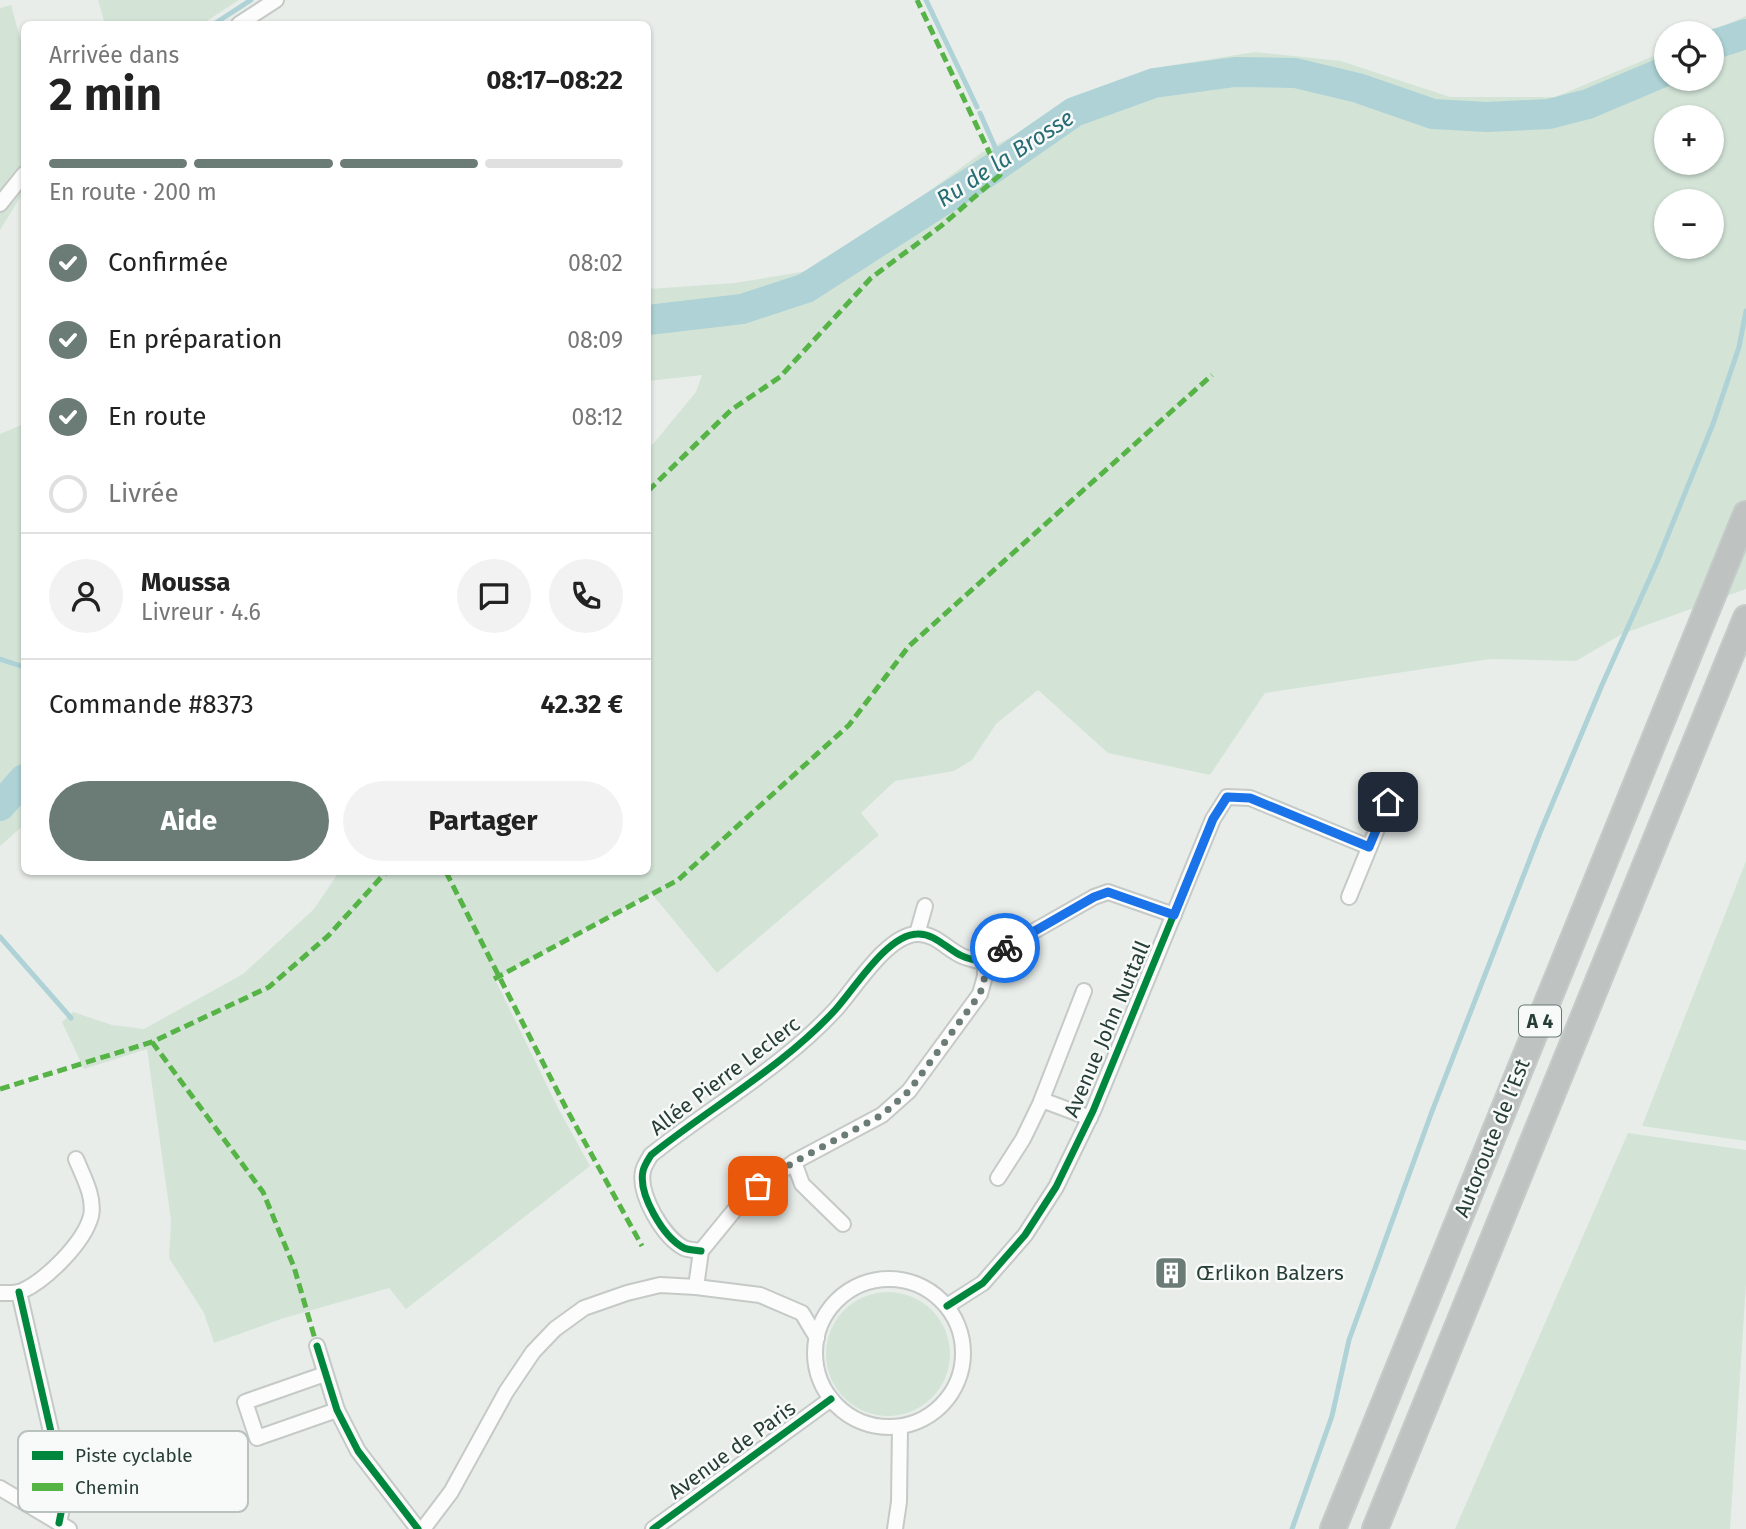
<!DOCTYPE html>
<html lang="fr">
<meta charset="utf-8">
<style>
body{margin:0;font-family:"Fira Sans",sans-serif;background:#f2f2f2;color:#222;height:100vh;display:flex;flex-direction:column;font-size:26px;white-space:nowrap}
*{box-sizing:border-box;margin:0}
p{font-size:23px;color:#767676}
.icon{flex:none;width:38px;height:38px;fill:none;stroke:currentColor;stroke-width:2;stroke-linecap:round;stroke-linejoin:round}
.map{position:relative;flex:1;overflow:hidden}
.side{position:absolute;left:21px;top:21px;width:630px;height:854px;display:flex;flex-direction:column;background:#fff;border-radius:10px;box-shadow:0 2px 5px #0004}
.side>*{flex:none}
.fabs{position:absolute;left:1654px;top:21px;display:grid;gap:14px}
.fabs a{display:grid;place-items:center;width:70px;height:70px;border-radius:50%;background:#fff;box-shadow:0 2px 5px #0004;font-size:35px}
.pin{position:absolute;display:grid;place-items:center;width:60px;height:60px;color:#fff;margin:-30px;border-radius:14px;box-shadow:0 4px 10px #0006}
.courier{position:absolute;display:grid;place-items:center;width:70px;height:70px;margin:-35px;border:5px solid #1a73e8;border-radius:50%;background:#fff;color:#222;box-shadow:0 2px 9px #0007}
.headline em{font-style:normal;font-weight:700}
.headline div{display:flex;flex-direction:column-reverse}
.headline{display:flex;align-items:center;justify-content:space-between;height:119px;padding:0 28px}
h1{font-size:46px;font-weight:700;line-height:52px}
.bar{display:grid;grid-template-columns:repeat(4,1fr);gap:10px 7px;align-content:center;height:84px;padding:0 28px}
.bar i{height:9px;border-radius:5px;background:#e0e0e0}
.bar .on{background:#6b7b76}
.bar p{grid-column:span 4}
.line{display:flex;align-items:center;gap:18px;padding:0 28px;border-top:2px solid #e0e0e0}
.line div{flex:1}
.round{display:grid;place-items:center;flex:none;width:74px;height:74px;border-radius:37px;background:#f2f2f2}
ol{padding:0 28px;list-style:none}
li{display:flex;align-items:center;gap:21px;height:77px}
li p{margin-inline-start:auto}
li .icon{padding:7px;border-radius:50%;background:#6b7b76;color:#fff;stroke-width:4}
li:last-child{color:#767676}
li i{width:38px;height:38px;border:4px solid #e0e0e0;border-radius:50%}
.action{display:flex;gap:14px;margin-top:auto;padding:14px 28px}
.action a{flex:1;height:80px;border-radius:42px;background:#6b7b76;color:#fff;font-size:28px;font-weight:700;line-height:80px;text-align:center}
.action a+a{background:#f2f2f2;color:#222}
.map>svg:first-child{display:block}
.green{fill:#d3e4d7;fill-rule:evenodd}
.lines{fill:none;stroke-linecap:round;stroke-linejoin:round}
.stream{stroke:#aed2d5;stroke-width:5}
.river{stroke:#aed2d5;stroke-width:30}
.minor-casing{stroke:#c5cac7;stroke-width:18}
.motorway-casing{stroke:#c4cbc8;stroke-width:28}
.minor{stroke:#fcfcfc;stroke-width:14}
.motorway{stroke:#bec3c1;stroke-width:24}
.quiet{stroke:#56b346;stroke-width:5;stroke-dasharray:10 5;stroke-linecap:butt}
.cycleway-casing{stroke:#f7faf8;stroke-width:11}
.cycleway{stroke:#00873e;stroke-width:7}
.done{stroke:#6b7b76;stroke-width:7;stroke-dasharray:0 12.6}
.route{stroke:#1a73e8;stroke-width:9}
.labels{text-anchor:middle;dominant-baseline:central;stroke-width:5;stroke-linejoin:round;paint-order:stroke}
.shield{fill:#f7faf8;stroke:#657671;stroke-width:2}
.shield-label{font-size:19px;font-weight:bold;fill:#273e37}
.street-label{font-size:21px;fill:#273e37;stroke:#f7faf8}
.poi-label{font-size:21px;fill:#273e37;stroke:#f7faf8;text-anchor:start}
.water-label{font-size:23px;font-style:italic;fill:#276d75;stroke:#f7faf8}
.key{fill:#f7faf8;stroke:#b9c2be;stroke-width:2}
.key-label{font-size:19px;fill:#273e37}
</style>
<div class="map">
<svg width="1746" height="1529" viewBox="0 0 1746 1529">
<rect width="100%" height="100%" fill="#e8edea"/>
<!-- green -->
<g class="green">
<path d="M98 0H239L202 24H105Z"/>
<path d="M11 5 24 53V191L0 230V8Z"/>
<path d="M1746 16V589L1622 634 1576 661 1490 659 1265 693 1210 775 1108 753 1038 690 996 724 972 760 954 771 895 781 861 813 879 835 717 973 652 894 495 979 558 1108 590 1166 406 1309 389 1288 284 1318 214 1343 204 1313 169 1258 171 1220 147 1049 84 1069 62 1022 73 1012 112 1025 144 1029 243 974 314 909 339 872H648V450L696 392 702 375 648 381V289L735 283 807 271 872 233 981 153 1091 94 1167 66 1255 52 1341 61 1450 97H1555L1666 51V79H1712V33H1707ZM1666 117H1712V163H1666ZM1666 201H1712V247H1666Z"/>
<path d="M21 425 24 430V825L0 846V434Z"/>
<path d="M1746 861V1141L1642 1126Z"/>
<path d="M1628 1133 1746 1150V1285L1730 1529H1455Z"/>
<circle cx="888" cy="1354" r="62"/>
</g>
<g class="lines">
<!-- stream -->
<g class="stream">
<path d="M926 0 977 107"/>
<path d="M214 24 251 0"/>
<path d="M980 113 1002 163"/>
<path d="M0 659 24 667"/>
<path d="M0 937 71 1018"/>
<path d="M1292 1529 1332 1416 1349 1340 1431 1114 1540 833 1602 685 1657 562 1713 424 1739 347 1746 311"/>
</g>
<!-- river -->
<g class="river">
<path d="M1712 45 1746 34"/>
<path d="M648 320 742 309 806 288 995 167 1074 112 1154 83 1235 72 1295 73 1358 88 1433 114 1487 117 1549 114 1588 104 1666 71"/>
<path d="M0 806 24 779"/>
</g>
<defs>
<g id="minor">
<path d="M239 24 276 0"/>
<path d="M0 204 24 174"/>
<path d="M1349 897 1388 802"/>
<path d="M917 934 925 906"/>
<path d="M1042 1100 1090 1118"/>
<path d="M794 1162 802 1184 843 1224"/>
<path d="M998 1178 1023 1139 1040 1104 1084 991"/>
<path d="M701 1251C696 1250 688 1250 684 1248 663 1237 638 1194 643 1171 644 1166 648 1160 651 1155 712 1106 783 1067 836 1009 855 988 887 935 917 934 934 933 946 948 960 955 967 959 977 960 985 963"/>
<circle cx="889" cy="1353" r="74"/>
<path d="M696 1287 701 1251 746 1196 794 1162 882 1115 909 1091 980 994 985 976V963L999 951 1094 897 1108 892 1174 915"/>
<path d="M19 1292 65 1493 59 1523"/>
<path d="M0 1293C7 1293 15 1294 22 1291 46 1280 84 1243 91 1216 95 1197 83 1176 76 1159"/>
<path d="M947 1306 983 1283 1025 1235 1056 1187 1093 1111 1213 819 1227 797 1250 798 1369 847"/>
<path d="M317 1346 337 1410 358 1451 418 1529"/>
<path d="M325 1374 245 1402 257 1438 337 1410"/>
<path d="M0 1488 69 1529"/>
<path d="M423 1529 451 1492 506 1392 533 1352 555 1329 584 1308 627 1293 660 1285 696 1287 760 1295 802 1313 817 1338"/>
<path d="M653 1529 831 1399"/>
<path d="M895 1529 899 1502 900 1427"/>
</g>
<g id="motorway">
<path d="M1333 1529 1746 514"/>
<path d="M1375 1529 1746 618"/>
</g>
</defs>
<!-- minor casing -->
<use href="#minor" class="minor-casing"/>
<!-- motorway casing -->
<use href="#motorway" class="motorway-casing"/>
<!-- minor -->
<use href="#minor" class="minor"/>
<!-- motorway -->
<use href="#motorway" class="motorway"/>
<!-- quiet -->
<g class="quiet">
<path d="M648 491 731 410 780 377 871 278 941 226 1000 175 917 0"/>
<path d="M446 872 566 1108 642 1246"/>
<path d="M494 979 678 880 849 725 909 646 1212 375"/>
<path d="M152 1042 263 1192 294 1267 317 1346"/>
<path d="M0 1089 152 1042 269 987 328 936 386 872"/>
</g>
<defs>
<g id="cycleway">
<path d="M701 1251C696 1250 688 1250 684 1248 663 1237 638 1194 643 1171 644 1166 648 1160 651 1155 712 1106 783 1067 836 1009 855 988 887 935 917 934 934 933 946 948 960 955 967 959 977 960 985 963"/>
<path d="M19 1292 65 1493 59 1523"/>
<path d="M947 1306 983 1283 1025 1235 1056 1187 1093 1111 1213 819 1227 797 1250 798 1369 847"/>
<path d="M317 1346 337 1410 358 1451 418 1529"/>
<path d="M653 1529 831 1399"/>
</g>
</defs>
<!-- cycleway casing -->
<use href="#cycleway" class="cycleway-casing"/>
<!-- cycleway -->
<use href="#cycleway" class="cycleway"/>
</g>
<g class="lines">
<!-- done -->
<path class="done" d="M758 1186 794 1162 882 1115 909 1091 980 994 985 976V963L1005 948"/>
<!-- route -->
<path class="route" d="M1005 948 1094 897 1108 892 1174 915 1213 819 1227 797 1250 798 1369 847 1388 802"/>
</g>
<!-- icons -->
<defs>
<symbol id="building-square" viewBox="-11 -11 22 22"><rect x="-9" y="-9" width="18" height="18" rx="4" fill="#6b7b76" stroke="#f7faf8"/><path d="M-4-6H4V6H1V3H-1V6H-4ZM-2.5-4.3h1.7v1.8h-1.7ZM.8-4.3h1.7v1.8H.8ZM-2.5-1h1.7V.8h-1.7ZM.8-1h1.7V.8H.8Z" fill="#fff"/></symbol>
</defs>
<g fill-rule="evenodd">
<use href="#building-square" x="1152" y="1254" width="38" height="38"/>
</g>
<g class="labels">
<!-- shield labels -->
<rect class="shield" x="1519" y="1005.5" width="42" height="31" rx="5"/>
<g class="shield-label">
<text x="1540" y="1021">A 4</text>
</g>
<!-- street labels -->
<g class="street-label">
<text transform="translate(1107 1029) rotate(-67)">Avenue John Nuttall</text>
<text transform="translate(725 1076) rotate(-37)">Allée Pierre Leclerc</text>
<text transform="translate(1492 1138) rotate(-68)">Autoroute de l’Est</text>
<text transform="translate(732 1450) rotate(-36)">Avenue de Paris</text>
</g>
<!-- poi labels -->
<g class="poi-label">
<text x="1196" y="1273">Œrlikon Balzers</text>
</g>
<!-- water labels -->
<g class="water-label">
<text transform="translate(1005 158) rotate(-33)">Ru de la Brosse</text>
</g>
</g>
<!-- legend -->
<rect x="18" y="1431" width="230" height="81" rx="10" class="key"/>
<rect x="32" y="1451" width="31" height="9" fill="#00873e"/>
<rect x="32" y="1483" width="31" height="8" fill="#56b346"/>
<g class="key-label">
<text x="75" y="1462">Piste cyclable</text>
<text x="75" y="1494">Chemin</text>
</g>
</svg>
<div class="fabs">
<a><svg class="icon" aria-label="locate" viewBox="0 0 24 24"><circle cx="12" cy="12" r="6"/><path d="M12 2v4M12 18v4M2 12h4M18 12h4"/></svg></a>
<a>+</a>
<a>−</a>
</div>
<div class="pin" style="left:758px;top:1186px;background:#ea580c"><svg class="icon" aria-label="bag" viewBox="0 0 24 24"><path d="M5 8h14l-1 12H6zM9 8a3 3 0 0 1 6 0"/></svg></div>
<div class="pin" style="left:1388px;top:802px;background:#1f2937"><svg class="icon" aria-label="home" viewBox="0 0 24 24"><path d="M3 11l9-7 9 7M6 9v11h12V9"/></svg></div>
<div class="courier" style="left:1005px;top:948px"><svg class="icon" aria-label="bike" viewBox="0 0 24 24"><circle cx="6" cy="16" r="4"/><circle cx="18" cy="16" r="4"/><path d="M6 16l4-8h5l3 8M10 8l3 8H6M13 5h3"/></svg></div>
<section class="side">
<div class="headline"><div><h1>2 min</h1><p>Arrivée dans</p></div><em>08:17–08:22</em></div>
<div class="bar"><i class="on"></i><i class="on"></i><i class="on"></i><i></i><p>En route · 200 m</p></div>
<ol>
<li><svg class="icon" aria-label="check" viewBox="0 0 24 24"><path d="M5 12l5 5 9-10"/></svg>Confirmée<p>08:02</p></li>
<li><svg class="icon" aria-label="check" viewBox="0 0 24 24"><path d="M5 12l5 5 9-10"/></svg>En préparation<p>08:09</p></li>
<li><svg class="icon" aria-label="check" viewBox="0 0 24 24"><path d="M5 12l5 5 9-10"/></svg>En route<p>08:12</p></li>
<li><i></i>Livrée</li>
</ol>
<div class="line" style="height:126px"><a class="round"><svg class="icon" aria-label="person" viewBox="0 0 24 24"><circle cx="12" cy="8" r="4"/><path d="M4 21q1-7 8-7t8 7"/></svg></a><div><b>Moussa</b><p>Livreur · 4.6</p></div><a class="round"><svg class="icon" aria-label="chat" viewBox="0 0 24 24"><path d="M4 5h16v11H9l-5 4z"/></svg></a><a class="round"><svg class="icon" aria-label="phone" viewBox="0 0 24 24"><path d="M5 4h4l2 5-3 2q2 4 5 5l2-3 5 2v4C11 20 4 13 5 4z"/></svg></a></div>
<div class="line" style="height:91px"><div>Commande #8373</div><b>42.32 €</b></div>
<div class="action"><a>Aide</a><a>Partager</a></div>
</section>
</div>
